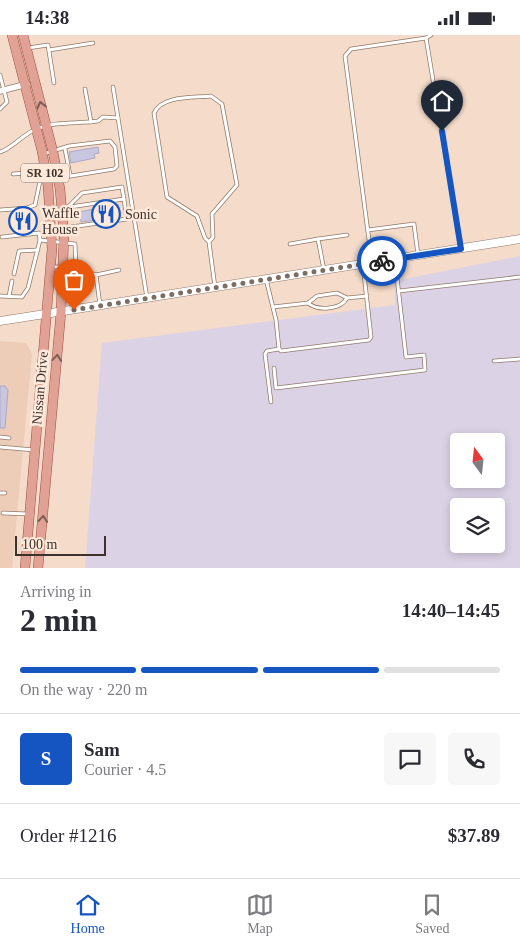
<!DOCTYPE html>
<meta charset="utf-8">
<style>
body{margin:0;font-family:Georgia,serif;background:#f7f7f7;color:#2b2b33;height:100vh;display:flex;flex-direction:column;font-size:19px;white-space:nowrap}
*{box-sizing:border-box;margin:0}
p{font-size:16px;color:#7c7c81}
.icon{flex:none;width:28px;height:28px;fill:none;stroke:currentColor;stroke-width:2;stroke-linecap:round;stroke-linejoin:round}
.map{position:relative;height:533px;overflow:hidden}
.sheet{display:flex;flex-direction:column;background:#fff;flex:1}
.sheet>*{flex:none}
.needle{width:32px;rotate:345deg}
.fabs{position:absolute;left:450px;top:398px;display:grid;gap:10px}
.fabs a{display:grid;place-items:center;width:55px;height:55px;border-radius:5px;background:#fff;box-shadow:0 2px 8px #0003;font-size:25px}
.scale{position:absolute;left:15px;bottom:12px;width:91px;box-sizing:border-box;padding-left:5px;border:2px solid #3c322b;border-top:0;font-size:14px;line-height:18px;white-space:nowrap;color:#3c322b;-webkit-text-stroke:4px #fee9db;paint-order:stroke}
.pin{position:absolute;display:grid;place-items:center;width:42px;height:42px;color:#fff;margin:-51px -21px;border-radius:50% 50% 50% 0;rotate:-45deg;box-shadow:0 0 5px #0007}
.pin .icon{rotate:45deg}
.courier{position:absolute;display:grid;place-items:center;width:50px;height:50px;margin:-25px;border:4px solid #1455c1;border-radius:50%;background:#fff;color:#222;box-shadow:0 1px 6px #0007}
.overview em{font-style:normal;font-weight:700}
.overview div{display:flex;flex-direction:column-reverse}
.overview{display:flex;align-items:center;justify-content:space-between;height:85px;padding:0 20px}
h1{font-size:32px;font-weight:700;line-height:38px}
.bar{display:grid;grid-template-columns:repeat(4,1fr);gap:8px 5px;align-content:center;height:60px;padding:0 20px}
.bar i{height:6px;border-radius:4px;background:#e1e1e2}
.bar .active{background:#1455c1}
.bar p{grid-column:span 4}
.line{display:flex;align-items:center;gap:12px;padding:0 20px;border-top:1px solid #e1e1e2}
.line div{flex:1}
.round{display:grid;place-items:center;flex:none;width:52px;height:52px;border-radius:5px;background:#f7f7f7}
.status{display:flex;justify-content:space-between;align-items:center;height:35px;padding:0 25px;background:#fff;direction:ltr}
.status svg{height:14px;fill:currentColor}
.dock{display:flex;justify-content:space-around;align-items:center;height:70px;border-top:1px solid #e1e1e2;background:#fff;font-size:14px;color:#7c7c81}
.dock a{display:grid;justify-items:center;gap:2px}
.dock .active{color:#1455c1}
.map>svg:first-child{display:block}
.built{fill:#edcdb7}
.industrial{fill:#dcd2e6;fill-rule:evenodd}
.building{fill:#c9c6e0;stroke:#aca9c3}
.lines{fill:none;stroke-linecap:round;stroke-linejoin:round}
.lane-casing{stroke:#907a6a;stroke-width:4.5}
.street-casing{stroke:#907a6a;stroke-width:7}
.secondary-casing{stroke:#907a6a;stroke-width:9}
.primary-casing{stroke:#9a5141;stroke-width:10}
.lane{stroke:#fff;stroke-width:3}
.street{stroke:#fff;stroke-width:5.5}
.secondary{stroke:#fff;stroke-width:8}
.primary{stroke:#e1a194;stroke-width:9}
.oneway{stroke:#7e5e55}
.done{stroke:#7c6d63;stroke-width:5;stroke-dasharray:0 9}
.route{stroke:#1455c1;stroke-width:6}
.labels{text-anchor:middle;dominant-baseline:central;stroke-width:5;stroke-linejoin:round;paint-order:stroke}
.shield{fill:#fee9db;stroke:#766960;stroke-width:1}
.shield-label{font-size:12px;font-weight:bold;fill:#3c322b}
.poi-label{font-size:14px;fill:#3c322b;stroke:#fee9db;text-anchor:start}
.street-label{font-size:14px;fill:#3c322b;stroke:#fee9db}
</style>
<div class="status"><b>14:38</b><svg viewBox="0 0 49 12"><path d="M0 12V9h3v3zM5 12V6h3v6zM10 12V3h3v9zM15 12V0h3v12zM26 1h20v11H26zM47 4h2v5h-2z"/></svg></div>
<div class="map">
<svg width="520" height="533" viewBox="0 0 520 533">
<rect width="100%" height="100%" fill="#f4dbca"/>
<!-- built -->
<path class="built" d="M0 306 26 308 32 319 12 533H0Z"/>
<!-- industrial -->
<path class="industrial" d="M520 221V533H85L102 308 395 270 394 246ZM459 406H496V444H459ZM459 471H496V509H459Z"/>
<!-- building -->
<g class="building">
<path d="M98 112 99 118 94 119 95 123 71 128 69 117Z"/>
<path d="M118 169 120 182 81 187 79 177Z"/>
<path d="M32 181 33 187 13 191 12 184Z"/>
<path d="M0 351H5L8 355 5 393H0Z"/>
</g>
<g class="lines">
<defs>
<g id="lane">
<path d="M426 3 461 213"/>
<path d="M28 13 48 10 54 48"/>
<path d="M49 15 93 8"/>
<path d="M0 40 7 67 0 74"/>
<path d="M113 52 118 83"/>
<path d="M85 54 91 87"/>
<path d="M65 114 70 140"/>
<path d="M0 117C10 115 22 100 36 94 56 86 77 89 98 86L103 82 118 83 147 263"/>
<path d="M13 139 25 138 40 146"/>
<path d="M70 172 124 164"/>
<path d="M51 173 68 172 82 158 122 152 127 184 64 193"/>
<path d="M0 175 27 173 35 170 40 146 114 134 117 131 115 112 110 106 69 111 43 119"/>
<path d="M368 195 414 189 418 220"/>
<path d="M2 202 39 198 40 205"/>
<path d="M209 207 213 202 212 179 237 150 222 69 211 61C194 63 162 60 154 78L167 162 197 181 205 203 209 207 215 252"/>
<path d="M290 209 318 204"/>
<path d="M372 228 345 21 351 14 426 3 431 0"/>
<path d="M52 232H76L96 240 100 270"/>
<path d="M324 235 318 204 347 200"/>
<path d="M14 239 19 216 38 215"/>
<path d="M96 240 119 235"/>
<path d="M266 244 276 285 279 314 281 316 369 305 371 302 363 230"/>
<path d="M399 256 520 242"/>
<path d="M0 261 22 262 28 253 40 205 75 209 76 232"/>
<path d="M9 261 12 246"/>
<path d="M308 268C317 276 341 275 347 263"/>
<path d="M273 272 308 268 317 261 337 258 347 263 367 261"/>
<path d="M494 326 520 324"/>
<path d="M274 333 276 353 425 335 424 320 406 322 395 225"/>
<path d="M271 367 265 319 267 316 279 314"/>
<path d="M0 402 9 403"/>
<path d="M0 412 34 415"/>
<path d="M0 458H5"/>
<path d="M3 478 28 479"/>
</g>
<path id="street" d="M0 56 27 49"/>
<path id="secondary" d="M0 286 520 204"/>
<g id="primary">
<path d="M12 0 42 116 48 151 52 214 25 533"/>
<path d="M23 0 53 117 60 154 64 200 61 277 38 533"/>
</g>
</defs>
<!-- lane casing -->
<use href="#lane" class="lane-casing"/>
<!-- street casing -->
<use href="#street" class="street-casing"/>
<!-- secondary casing -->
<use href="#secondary" class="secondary-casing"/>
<!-- primary casing -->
<use href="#primary" class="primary-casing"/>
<!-- lane -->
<use href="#lane" class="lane"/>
<!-- street -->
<use href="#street" class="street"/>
<!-- secondary -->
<use href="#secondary" class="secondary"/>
<!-- primary -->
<use href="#primary" class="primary"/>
</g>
<!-- one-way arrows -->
<defs><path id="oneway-chevron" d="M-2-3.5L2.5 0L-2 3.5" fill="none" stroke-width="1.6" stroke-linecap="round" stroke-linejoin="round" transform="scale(1.25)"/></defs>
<g class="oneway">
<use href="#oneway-chevron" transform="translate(41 70) rotate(-104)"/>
<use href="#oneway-chevron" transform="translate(57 323) rotate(-85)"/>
<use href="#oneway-chevron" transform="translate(43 484) rotate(-85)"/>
</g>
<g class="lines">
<!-- done -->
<path class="done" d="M74 275 382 226"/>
<!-- route -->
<path class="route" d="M382 226 461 214 442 96"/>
</g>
<!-- icons -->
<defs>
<symbol id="restaurant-ring" viewBox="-11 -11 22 22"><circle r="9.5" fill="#fee9db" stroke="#1455c1" stroke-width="1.5"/><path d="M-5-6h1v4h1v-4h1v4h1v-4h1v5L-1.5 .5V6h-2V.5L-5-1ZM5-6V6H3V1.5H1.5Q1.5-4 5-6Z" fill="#1455c1"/></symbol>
</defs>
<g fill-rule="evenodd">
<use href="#restaurant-ring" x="90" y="163" width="32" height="32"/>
<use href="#restaurant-ring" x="7" y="170" width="32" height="32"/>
</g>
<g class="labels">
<!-- shield labels -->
<rect class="shield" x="21" y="128.5" width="48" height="19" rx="4"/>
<g class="shield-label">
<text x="45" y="138">SR 102</text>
</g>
<!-- poi labels -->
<g class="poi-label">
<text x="42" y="178">Waffle<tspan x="42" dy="16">House</tspan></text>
<text x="125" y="179">Sonic</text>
</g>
<!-- street labels -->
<g class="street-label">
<text transform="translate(40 353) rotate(-85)">Nissan Drive</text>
</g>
</g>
</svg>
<div class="fabs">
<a><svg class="needle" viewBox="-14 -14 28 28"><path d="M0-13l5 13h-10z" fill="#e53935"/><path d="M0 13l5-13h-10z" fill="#7c7c81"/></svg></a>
<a><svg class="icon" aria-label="layers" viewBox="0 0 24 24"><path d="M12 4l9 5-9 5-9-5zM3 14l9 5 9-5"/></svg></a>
</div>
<div class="scale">100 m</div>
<div class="pin" style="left:74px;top:275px;background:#ea580c"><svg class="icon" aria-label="bag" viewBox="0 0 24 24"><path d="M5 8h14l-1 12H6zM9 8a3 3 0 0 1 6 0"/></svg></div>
<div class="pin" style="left:442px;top:96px;background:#1f2937"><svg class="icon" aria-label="home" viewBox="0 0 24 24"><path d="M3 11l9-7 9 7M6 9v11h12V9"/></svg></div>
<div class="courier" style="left:382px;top:226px"><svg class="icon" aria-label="bike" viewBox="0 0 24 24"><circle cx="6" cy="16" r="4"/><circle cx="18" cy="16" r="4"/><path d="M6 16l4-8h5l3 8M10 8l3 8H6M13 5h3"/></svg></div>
</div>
<section class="sheet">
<div class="overview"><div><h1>2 min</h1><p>Arriving in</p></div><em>14:40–14:45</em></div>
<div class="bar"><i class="active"></i><i class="active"></i><i class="active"></i><i></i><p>On the way · 220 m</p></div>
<div class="line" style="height:90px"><b class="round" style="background:#1455c1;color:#fff">S</b><div><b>Sam</b><p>Courier · 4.5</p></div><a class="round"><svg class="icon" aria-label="chat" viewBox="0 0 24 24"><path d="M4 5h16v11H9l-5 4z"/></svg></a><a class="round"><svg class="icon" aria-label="phone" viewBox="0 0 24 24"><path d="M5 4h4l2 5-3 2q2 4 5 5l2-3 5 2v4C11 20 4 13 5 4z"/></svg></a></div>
<div class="line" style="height:65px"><div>Order #1216</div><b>$37.89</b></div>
</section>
<nav class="dock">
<a class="active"><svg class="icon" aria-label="home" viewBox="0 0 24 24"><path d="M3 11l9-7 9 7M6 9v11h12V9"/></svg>Home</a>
<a><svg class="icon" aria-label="map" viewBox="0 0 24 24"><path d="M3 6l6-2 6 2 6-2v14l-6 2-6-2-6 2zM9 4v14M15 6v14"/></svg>Map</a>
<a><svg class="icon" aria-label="saved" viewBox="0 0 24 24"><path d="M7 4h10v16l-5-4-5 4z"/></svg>Saved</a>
</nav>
